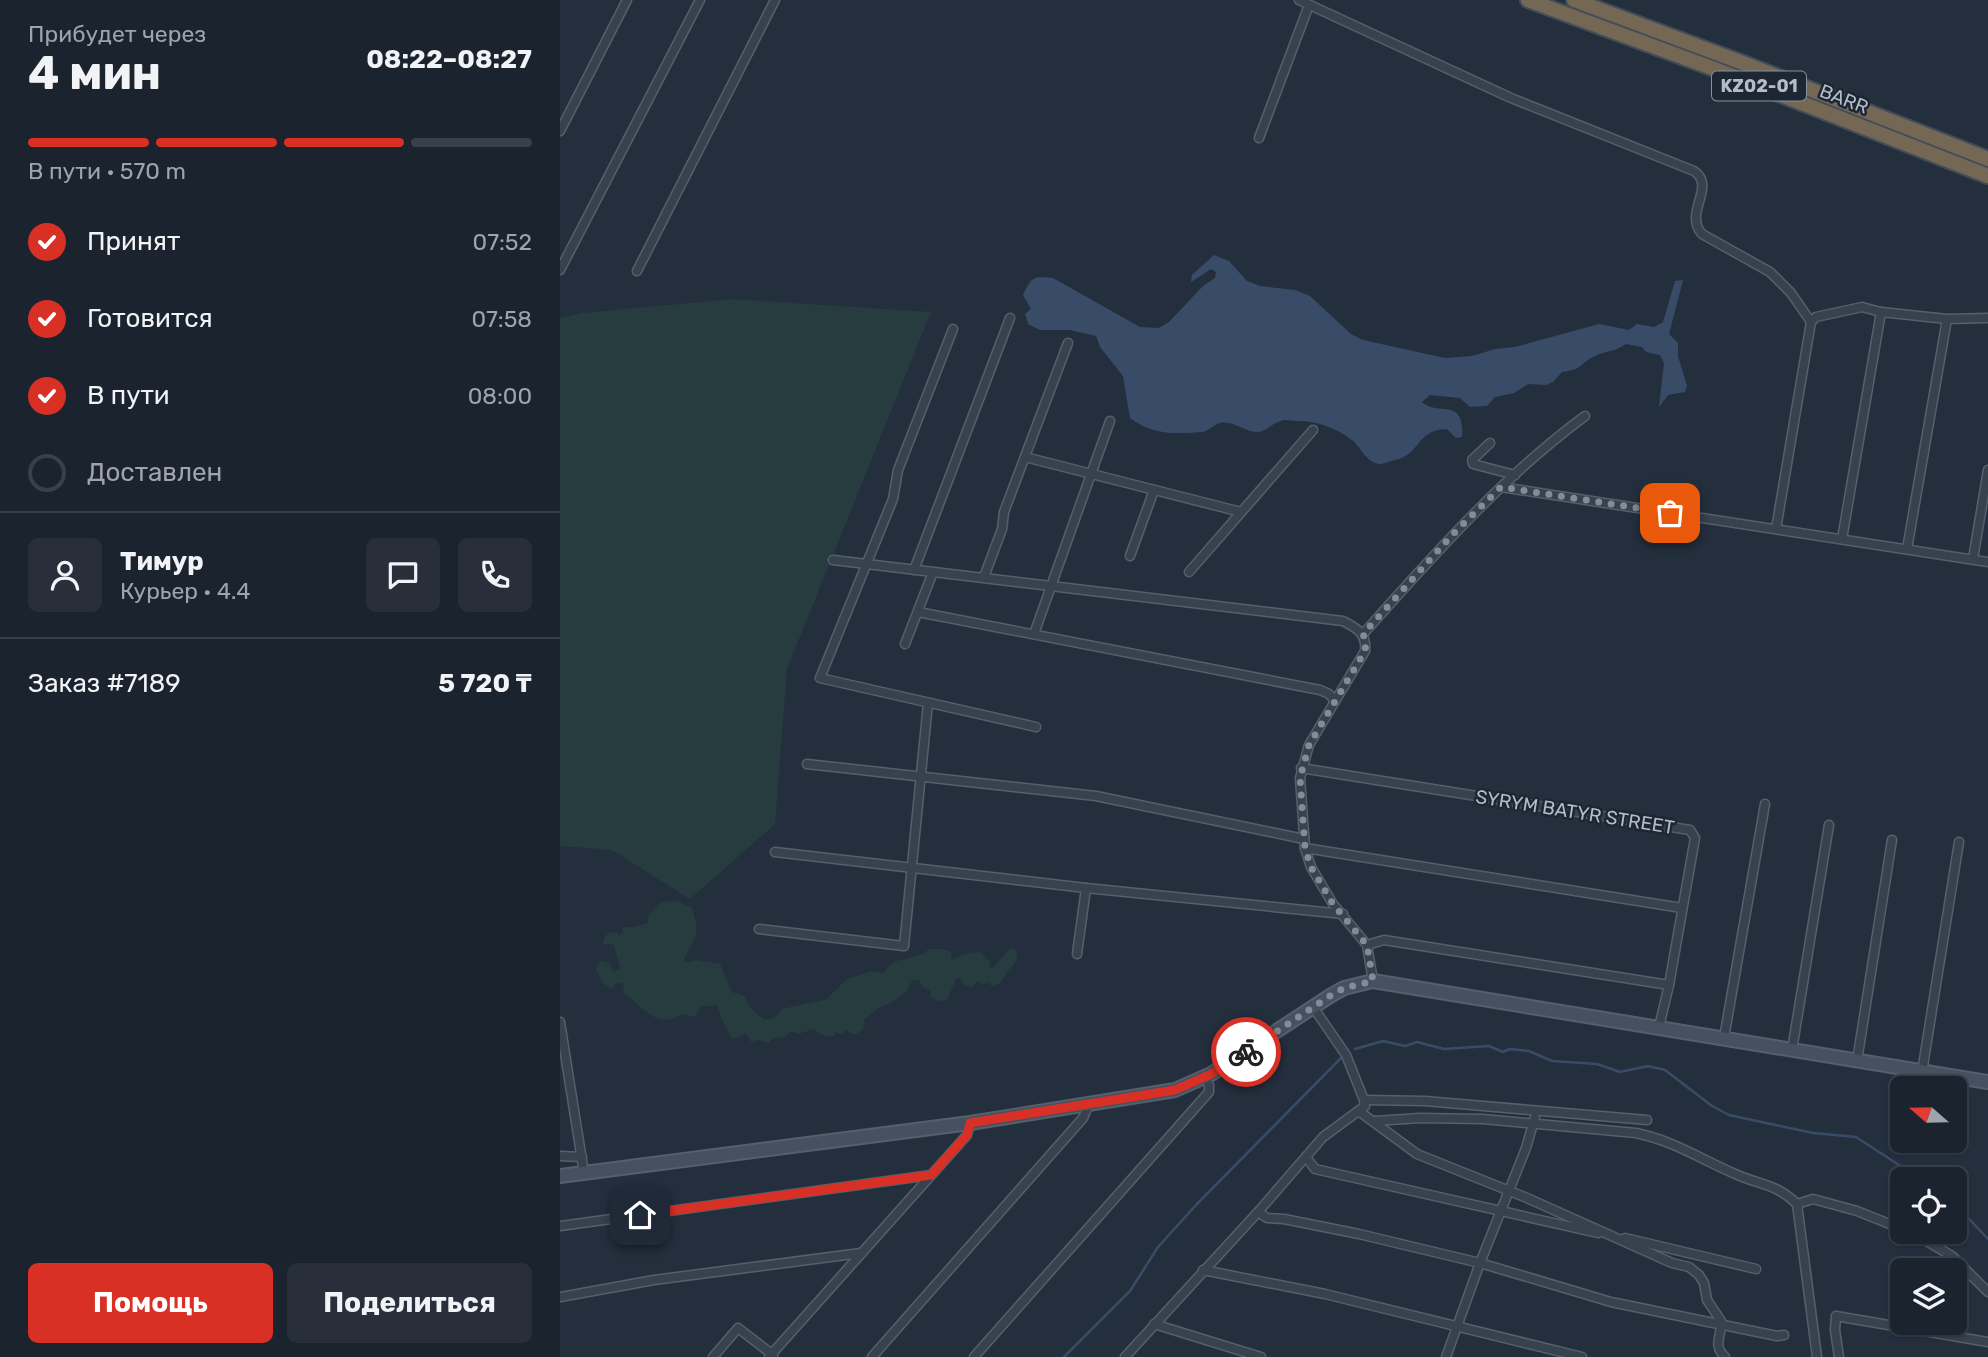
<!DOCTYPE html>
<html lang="ru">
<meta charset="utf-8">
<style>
body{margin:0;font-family:Rubik,sans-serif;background:#282f3a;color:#f1f3f6;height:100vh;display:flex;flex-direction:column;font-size:26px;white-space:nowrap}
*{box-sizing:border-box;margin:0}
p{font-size:23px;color:#a0a4aa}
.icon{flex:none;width:38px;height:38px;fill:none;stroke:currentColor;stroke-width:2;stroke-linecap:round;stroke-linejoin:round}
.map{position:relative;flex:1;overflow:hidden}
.panel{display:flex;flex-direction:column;background:#1b232e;width:560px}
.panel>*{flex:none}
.needle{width:46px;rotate:290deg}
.buttons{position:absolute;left:1330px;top:1076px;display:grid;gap:14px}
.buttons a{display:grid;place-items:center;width:77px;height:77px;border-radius:10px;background:#1b232e;box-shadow:0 2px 5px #0004,0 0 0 2px #39404a;font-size:35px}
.pin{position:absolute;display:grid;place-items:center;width:60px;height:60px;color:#fff;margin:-30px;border-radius:14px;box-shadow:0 4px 10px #0006}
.courier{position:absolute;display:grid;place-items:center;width:70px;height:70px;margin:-35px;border:5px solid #d93025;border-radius:50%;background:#fff;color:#222;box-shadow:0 2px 9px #0007}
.head em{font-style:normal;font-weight:700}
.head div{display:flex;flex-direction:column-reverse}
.head{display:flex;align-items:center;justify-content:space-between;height:119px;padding:0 28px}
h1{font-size:46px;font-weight:700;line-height:52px}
.bar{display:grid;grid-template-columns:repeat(4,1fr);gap:10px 7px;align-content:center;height:84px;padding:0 28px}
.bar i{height:9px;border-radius:5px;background:#39404a}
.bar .on{background:#d93025}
.bar p{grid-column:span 4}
.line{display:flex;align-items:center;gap:18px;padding:0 28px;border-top:2px solid #39404a}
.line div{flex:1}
.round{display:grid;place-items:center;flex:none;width:74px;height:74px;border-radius:10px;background:#282f3a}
ol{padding:0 28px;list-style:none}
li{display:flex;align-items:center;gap:21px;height:77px}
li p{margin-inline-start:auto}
li .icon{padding:7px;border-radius:50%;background:#d93025;color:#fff;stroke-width:4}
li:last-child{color:#a0a4aa}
li i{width:38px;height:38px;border:4px solid #39404a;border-radius:50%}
.primary-button{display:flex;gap:14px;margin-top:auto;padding:14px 28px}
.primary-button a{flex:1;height:80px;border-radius:10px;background:#d93025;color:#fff;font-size:28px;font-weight:700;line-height:80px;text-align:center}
.primary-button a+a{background:#282f3a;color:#f1f3f6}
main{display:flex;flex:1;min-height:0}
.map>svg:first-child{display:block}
.green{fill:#263c3f}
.water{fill:#394c67}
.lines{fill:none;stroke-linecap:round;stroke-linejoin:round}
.stream{stroke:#394c67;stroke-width:2.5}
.street-casing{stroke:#565f6c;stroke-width:11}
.secondary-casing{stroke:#565f6c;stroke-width:16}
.highway-casing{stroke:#434c59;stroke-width:18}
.street{stroke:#38414e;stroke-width:8}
.secondary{stroke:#465061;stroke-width:12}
.highway{stroke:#746855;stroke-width:14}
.done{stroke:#828b98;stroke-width:7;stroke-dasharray:0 12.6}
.route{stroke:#d93025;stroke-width:9}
.labels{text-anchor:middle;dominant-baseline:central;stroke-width:5;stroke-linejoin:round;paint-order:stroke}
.shield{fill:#1d2633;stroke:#878f9c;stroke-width:2}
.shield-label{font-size:18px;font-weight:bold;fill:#b4bcc9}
.street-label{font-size:19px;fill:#b4bcc9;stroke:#1d2633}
</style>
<main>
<section class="panel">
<div class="head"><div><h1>4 мин</h1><p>Прибудет через</p></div><em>08:22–08:27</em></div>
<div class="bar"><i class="on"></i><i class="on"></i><i class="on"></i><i></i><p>В пути · 570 m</p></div>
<ol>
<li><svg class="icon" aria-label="check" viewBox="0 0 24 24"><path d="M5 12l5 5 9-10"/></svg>Принят<p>07:52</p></li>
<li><svg class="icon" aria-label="check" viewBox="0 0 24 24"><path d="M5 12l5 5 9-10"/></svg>Готовится<p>07:58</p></li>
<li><svg class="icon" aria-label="check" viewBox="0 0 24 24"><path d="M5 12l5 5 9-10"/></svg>В пути<p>08:00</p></li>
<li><i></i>Доставлен</li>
</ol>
<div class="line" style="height:126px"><a class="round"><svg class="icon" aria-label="person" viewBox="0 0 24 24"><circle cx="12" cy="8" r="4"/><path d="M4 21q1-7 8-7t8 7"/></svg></a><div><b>Тимур</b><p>Курьер · 4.4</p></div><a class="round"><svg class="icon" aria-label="chat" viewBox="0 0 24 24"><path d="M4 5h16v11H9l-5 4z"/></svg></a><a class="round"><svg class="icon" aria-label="phone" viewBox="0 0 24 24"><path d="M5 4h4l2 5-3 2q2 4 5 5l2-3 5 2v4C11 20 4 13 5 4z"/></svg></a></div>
<div class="line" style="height:91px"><div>Заказ #7189</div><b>5 720 ₸</b></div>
<div class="primary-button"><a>Помощь</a><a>Поделиться</a></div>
</section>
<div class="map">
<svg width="1428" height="1357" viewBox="0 0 1428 1357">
<rect width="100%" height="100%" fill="#242f3e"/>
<!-- green -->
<g class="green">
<path d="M173 299 371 312 227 669 215 824 130 899 52 850 0 846V318L22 313Z"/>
<path d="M117 901 132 908C140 935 137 935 124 959L125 963 137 960 160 964 172 992 185 996C187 1007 197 1014 205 1020L216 1017 222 1009 267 999 287 979 312 971 323 973 333 962 363 954 369 949H383L391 952 392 960 403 954 420 952 429 961 430 968 434 967 450 948 457 950C458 961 454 964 448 971 442 979 444 983 432 986L427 982 423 985 418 981 411 988 404 985 400 978 396 979 387 1000 378 1001 371 997V990L363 987 359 980 352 981 346 992 331 1003 318 1008 304 1020 305 1027 297 1034H292L287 1029 281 1035 276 1032 274 1036C266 1037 259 1034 254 1029L238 1034 230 1031 226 1037 213 1038 209 1043 197 1040 192 1043 186 1034 173 1039C168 1033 158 1012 157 1005L141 1007 135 1017 122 1014C95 1031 84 1005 64 994L63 982 55 984 53 989C43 986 40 979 36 970L40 961 49 963 54 972 60 968 54 945 44 944 43 940 48 933 57 932 59 936 63 933V927H74L89 923 87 917 101 902Z"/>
</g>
<!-- water -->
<path class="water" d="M654 255 669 261 687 281 700 286 735 290 750 296 791 334 803 340 885 358 912 356 935 349 955 347 1039 324 1069 330 1077 324 1094 327 1103 322 1115 281 1123 280 1109 334 1118 343V356L1127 386 1125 392 1108 395 1099 407 1104 363 1100 355 1086 352 1082 347 1066 344C1055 352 1044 351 1033 357 1017 366 1023 369 1002 372L993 382 986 385 968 384 954 393 935 397 927 406 910 407 900 398 870 395 862 402C878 417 905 396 902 437L896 438 887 429C855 430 862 454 835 460 830 461 824 464 819 464 806 462 801 447 792 440 777 428 756 421 737 421 732 421 725 419 721 421 712 423 706 432 697 432 684 432 674 420 660 423 654 424 648 432 641 432 614 434 593 435 570 418L563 376 540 347 536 336 510 330H480L468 324 465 314 471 309 463 295C472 277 472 276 493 278L580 327 599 328 609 322 643 286 655 278 656 272 651 269 631 282 632 275Z"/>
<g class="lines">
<!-- stream -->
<g class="stream">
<path d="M795 1049 823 1041 845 1046 857 1042 884 1049 929 1046 943 1052 950 1049 969 1051 992 1061 1037 1064 1060 1072 1088 1066 1105 1070 1152 1106 1169 1115 1253 1133 1296 1137 1362 1180"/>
<path d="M1395 1204 1428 1239"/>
<path d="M504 1357 570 1291 598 1247 636 1205 781 1058"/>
</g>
<defs>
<g id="street">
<path d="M739 0 951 98 1134 171C1157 187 1123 212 1142 234L1210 272 1231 293 1251 322"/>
<path d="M0 131 67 0"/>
<path d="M699 138 749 5"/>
<path d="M0 270 140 0"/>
<path d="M77 271 215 0"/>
<path d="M393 329 338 470 333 499 260 678 476 727"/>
<path d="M930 443 912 460 913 464 955 475"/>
<path d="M465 457 681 512"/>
<path d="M941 487 1428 562"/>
<path d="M1216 529 1251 322 1256 317 1302 307 1321 312 1387 319 1428 318"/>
<path d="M1282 539 1321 312"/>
<path d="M1347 549 1387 319"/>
<path d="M570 556 594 490"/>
<path d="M1413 559 1428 470"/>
<path d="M273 560 783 621C797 628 807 634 805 651L749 745 740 778 745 848 751 867 773 904 807 945 813 981"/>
<path d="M354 570 450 318"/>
<path d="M629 572 753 430"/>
<path d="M424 577 442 529 444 512 508 343"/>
<path d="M358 612 760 690 769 694 775 701"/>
<path d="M474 634 550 421"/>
<path d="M803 634C872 557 941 478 1025 416"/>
<path d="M345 644 373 572"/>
<path d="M247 764 536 796 744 839"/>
<path d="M741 768 1130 830 1135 838 1109 985 1099 1027"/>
<path d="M745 848 1122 908"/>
<path d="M215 852 526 888 783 914"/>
<path d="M199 929 344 946 368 703"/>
<path d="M807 945 824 940 1109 985"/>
<path d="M517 954 526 888"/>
<path d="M0 1022 24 1173"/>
<path d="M1164 1038 1205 804"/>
<path d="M1232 1050 1269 825"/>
<path d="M1297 1061 1332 840"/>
<path d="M1362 1072 1399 842"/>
<path d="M804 1100 865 1101 1087 1120"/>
<path d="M800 1112 857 1154 967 1198 1112 1263 1129 1267 1139 1275 1144 1283 1147 1300 1161 1321C1162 1336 1152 1345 1165 1357"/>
<path d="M815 1121 860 1118 923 1119 1076 1133C1111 1140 1141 1159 1173 1173 1198 1185 1216 1183 1237 1204L1257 1357"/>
<path d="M0 1156 22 1157"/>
<path d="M746 1157 755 1169 1038 1233"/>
<path d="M1237 1204 1253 1199 1297 1211 1342 1229"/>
<path d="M698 1212 707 1218 724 1219 799 1234 920 1263 1051 1302 1217 1336 1224 1335"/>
<path d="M0 1226 371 1175"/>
<path d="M1351 1232 1392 1256 1428 1292"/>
<path d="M1065 1238 1196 1269"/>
<path d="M643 1270 765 1294 1022 1357"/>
<path d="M0 1297 94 1280 301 1253"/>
<path d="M594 1324 701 1357"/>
<path d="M153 1357 178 1328 213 1355"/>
<path d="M209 1357 407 1135 410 1123"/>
<path d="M312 1357 523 1118 529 1104"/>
<path d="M414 1357 649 1092V1085L645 1077"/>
<path d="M565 1357 698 1212 763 1137 805 1106 804 1100 786 1055 753 1007"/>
<path d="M886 1357 920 1263 966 1148 975 1117"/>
<path d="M1279 1357 1275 1330 1276 1316 1428 1342"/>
</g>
<path id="secondary" d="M0 1176 410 1123 615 1090 651 1074 770 996 784 988 813 981 1428 1082"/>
<g id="highway">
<path d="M968 0 1160 71 1428 176"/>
<path d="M1014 0 1183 63 1428 159"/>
</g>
</defs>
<!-- street casing -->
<use href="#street" class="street-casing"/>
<!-- secondary casing -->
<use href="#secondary" class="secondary-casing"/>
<!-- highway casing -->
<use href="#highway" class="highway-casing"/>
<!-- street -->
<use href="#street" class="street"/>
<!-- secondary -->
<use href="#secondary" class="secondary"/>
<!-- highway -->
<use href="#highway" class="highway"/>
</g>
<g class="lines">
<!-- done -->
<path class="done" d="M686 1052 770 996 784 988 813 981 807 945 773 904 751 867 745 848 740 778 749 745 805 651 806 642 803 634 894 533 941 487 1110 513"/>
<!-- route -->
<path class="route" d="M80 1215 371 1175 407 1135 410 1123 615 1090 651 1074 686 1052"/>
</g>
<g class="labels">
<!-- shield labels -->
<rect class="shield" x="1152" y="71.5" width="94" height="29" rx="5"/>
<g class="shield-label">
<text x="1199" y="86">KZ02-01</text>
</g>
<!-- street labels -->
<g class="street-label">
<text transform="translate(1284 99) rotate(21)">BARR</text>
<text transform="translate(1015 812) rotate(9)">SYRYM BATYR STREET</text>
</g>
</g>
</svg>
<div class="buttons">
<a><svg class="needle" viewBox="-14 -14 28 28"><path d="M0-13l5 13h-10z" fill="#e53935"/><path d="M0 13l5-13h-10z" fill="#a0a4aa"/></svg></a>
<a><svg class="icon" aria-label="locate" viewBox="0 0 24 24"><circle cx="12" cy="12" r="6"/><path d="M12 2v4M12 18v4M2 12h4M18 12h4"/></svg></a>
<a><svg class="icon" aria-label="layers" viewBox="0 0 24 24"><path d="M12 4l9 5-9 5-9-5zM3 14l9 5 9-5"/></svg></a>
</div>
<div class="pin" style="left:1110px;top:513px;background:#ea580c"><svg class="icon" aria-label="bag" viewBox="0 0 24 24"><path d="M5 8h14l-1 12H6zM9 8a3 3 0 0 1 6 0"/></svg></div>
<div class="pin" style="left:80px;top:1215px;background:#1f2937"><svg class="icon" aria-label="home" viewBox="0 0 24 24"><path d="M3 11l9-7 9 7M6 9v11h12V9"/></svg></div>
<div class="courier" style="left:686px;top:1052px"><svg class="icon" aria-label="bike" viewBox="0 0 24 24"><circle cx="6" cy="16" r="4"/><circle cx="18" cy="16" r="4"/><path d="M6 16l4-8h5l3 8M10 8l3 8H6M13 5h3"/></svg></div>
</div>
</main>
